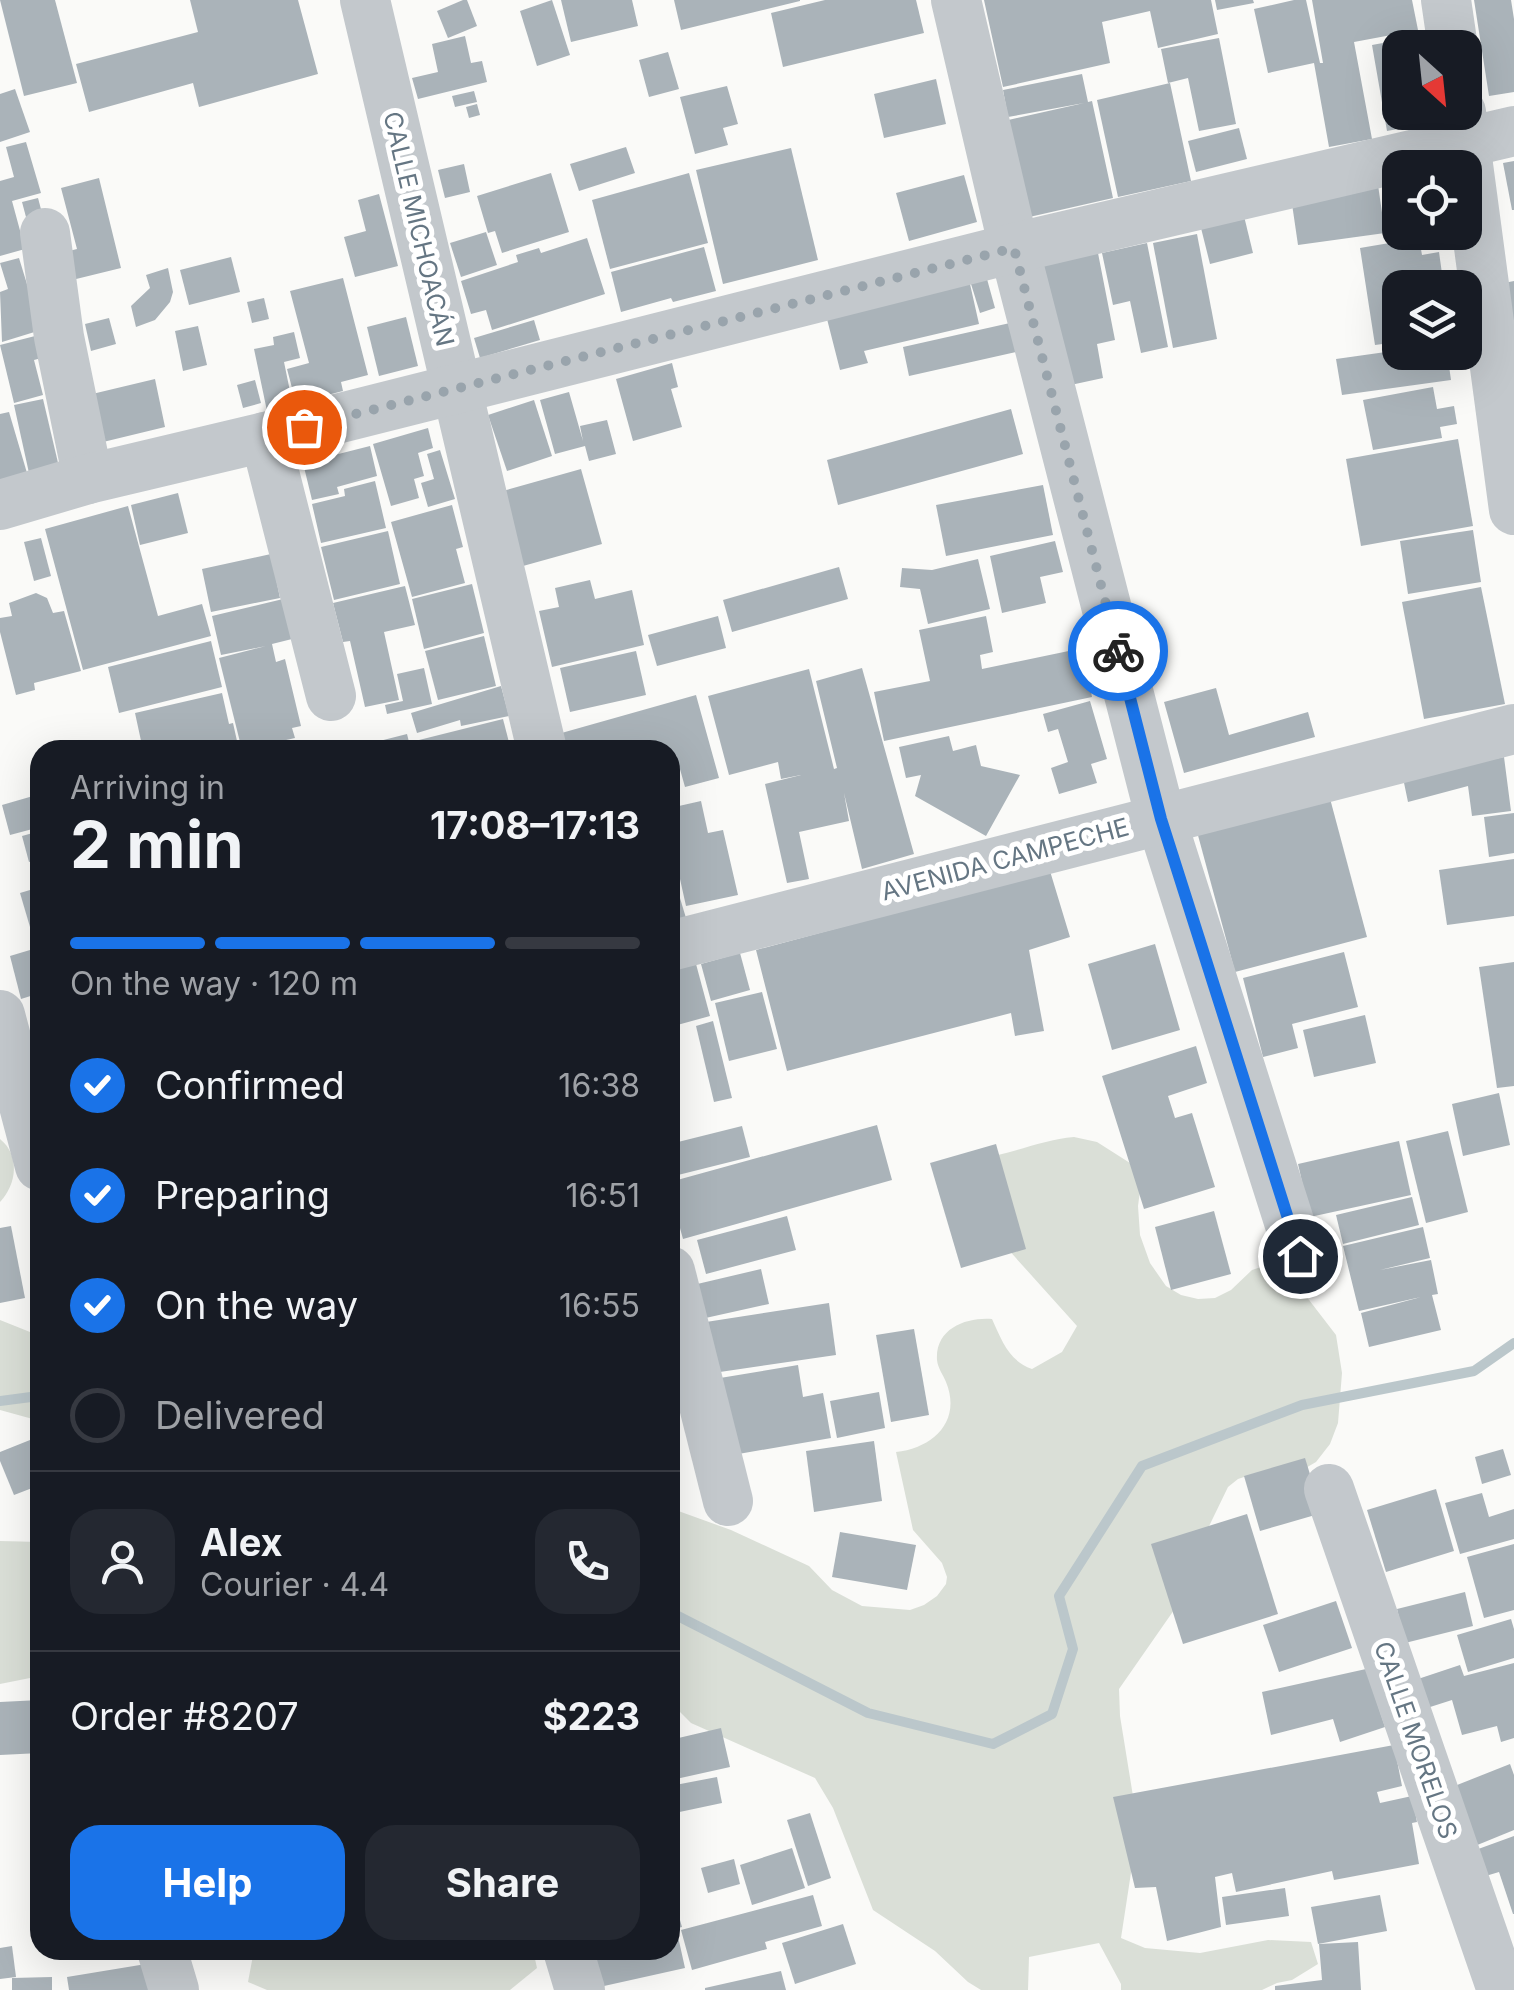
<!DOCTYPE html>
<meta charset="utf-8">
<style>
body{margin:0;font-family:Inter,sans-serif;background:#242831;color:#f1f3f6;height:100vh;display:flex;flex-direction:column;font-size:38px;white-space:nowrap}
*{box-sizing:border-box;margin:0}
p{font-size:32px;color:#9ea1a6}
.icon{flex:none;width:55px;height:55px;fill:none;stroke:currentColor;stroke-width:2;stroke-linecap:round;stroke-linejoin:round}
.map{position:relative;flex:1;overflow:hidden}
.sheet{position:absolute;left:30px;top:740px;width:650px;height:1220px;display:flex;flex-direction:column;background:#171b24;border-radius:30px;box-shadow:0 10px 40px #0002}
.sheet>*{flex:none}
.needle{width:65px;rotate:153deg}
.tools{position:absolute;left:1382px;top:30px;display:grid;gap:20px}
.tools a{display:grid;place-items:center;width:100px;height:100px;border-radius:20px;background:#171b24;box-shadow:0 10px 40px #0002;font-size:50px}
.pin{position:absolute;display:grid;place-items:center;width:85px;height:85px;color:#fff;margin:-42px;border:5px solid #fff;border-radius:50%;box-shadow:0 2px 10px #0007}
.courier{position:absolute;display:grid;place-items:center;width:100px;height:100px;margin:-50px;border:8px solid #1a73e8;border-radius:50%;background:#fff;color:#222;box-shadow:0 2px 12px #0007}
.head em{font-style:normal;font-weight:700}
.head div{display:flex;flex-direction:column-reverse}
.head{display:flex;align-items:center;justify-content:space-between;height:170px;padding:0 40px}
h1{font-size:65px;font-weight:700;line-height:75px}
.bar{display:grid;grid-template-columns:repeat(4,1fr);gap:15px 10px;align-content:center;height:120px;padding:0 40px}
.bar i{height:12px;border-radius:8px;background:#363941}
.bar .selected{background:#1a73e8}
.bar p{grid-column:span 4}
.line{display:flex;align-items:center;gap:25px;padding:0 40px;border-top:2px solid #363941}
.line div{flex:1}
.round{display:grid;place-items:center;flex:none;width:105px;height:105px;border-radius:30px;background:#242831}
ol{padding:0 40px;list-style:none}
li{display:flex;align-items:center;gap:30px;height:110px}
li p{margin-inline-start:auto}
li .icon{padding:10px;border-radius:50%;background:#1a73e8;color:#fff;stroke-width:4}
li:last-child{color:#9ea1a6}
li i{width:55px;height:55px;border:5px solid #363941;border-radius:50%}
.action{display:flex;gap:20px;margin-top:auto;padding:20px 40px}
.action a{flex:1;height:115px;border-radius:30px;background:#1a73e8;color:#fff;font-size:40px;font-weight:700;line-height:115px;text-align:center}
.action a+a{background:#242831;color:#f1f3f6}
.map>svg:first-child{display:block}
.green{fill:#dadfd7}
.lines{fill:none;stroke-linecap:round;stroke-linejoin:round}
.stream{stroke:#bbc7cb;stroke-width:10}
.building{fill:#aab3b9}
.minor{stroke:#c3c8cc;stroke-width:50}
.done{stroke:#99a4ac;stroke-width:10;stroke-dasharray:0 18}
.route{stroke:#1a73e8;stroke-width:12}
.labels{text-anchor:middle;dominant-baseline:central;stroke-width:10;stroke-linejoin:round;paint-order:stroke}
.street-label{font-size:25px;fill:#657683;stroke:#fff}
</style>
<div class="map">
<svg width="1514" height="1990" viewBox="0 0 1514 1990">
<rect width="100%" height="100%" fill="#fafaf8"/>
<!-- green -->
<g class="green">
<path d="M1074 1137 1097 1142 1130 1163 1140 1191 1138 1206 1140 1235 1150 1263 1166 1286 1181 1295 1198 1299 1215 1298 1231 1290 1252 1270 1264 1266H1275L1287 1269 1296 1276 1303 1285 1306 1296 1336 1335 1342 1373 1338 1423 1330 1444 1316 1462 1297 1473 1250 1475 1238 1479 1228 1487 1197 1551 1174 1610 1119 1689 1120 1716 1138 1827 1121 1938 1145 1948 1200 1953 1268 1940 1311 1942 1318 1964 1292 1980 1277 1983 1262 1990H1121V1984L1099 1943 1029 1957 1028 1990H981L968 1982 935 1951 873 1910 833 1808 815 1778 691 1723 670 1702V1508L731 1530 809 1566 832 1590 862 1606 910 1610 924 1605 937 1596 946 1584 947 1577 942 1563 913 1530 896 1452C933 1448 962 1421 946 1382 943 1374 938 1369 937 1360 935 1328 967 1317 992 1319 1002 1341 1009 1361 1032 1369L1062 1352 1077 1326 1006 1247 998 1155C1024 1149 1048 1139 1074 1137Z"/>
<path d="M0 1139C20 1155 17 1184 0 1202Z"/>
<path d="M0 1320 40 1336V1421L0 1410Z"/>
<path d="M0 1541 40 1542V1676L0 1684Z"/>
<path d="M254 1950H533L537 1968 510 1990H267L248 1982Z"/>
</g>
<g class="lines">
<!-- stream -->
<g class="stream">
<path d="M0 1401 31 1397 40 1403"/>
<path d="M670 1612 868 1713 993 1744 1052 1714 1073 1649 1059 1596 1142 1466 1302 1405 1474 1371 1514 1343"/>
</g>
</g>
<!-- building -->
<g class="building">
<path d="M0 0H55L77 83 24 96Z"/>
<path d="M190 0H298L318 74 199 107 193 83 89 112 76 64 198 32Z"/>
<path d="M463 0H467L477 26 448 38 437 11Z"/>
<path d="M552 0 570 55 537 66 520 11Z"/>
<path d="M561 0H632L638 26 571 42Z"/>
<path d="M674 0H800V1L681 30Z"/>
<path d="M825 0H916L924 33 783 67 771 13Z"/>
<path d="M984 0H1211L1218 34 1158 48 1150 11 1102 22 1110 63 1003 87Z"/>
<path d="M1215 0H1253L1254 3 1217 10Z"/>
<path d="M1294 0H1306L1320 63H1323L1312 0H1412L1418 30 1354 42 1372 139 1329 147 1314 63 1268 73 1254 9Z"/>
<path d="M1474 0H1511L1514 19V92L1489 96Z"/>
<path d="M465 36 471 63 482 61 487 82 418 99 412 78 438 72 432 44Z"/>
<path d="M1219 38 1236 124 1199 131 1188 78 1168 83 1161 49Z"/>
<path d="M1410 38 1412 48H1400V112H1423L1425 124 1387 131 1372 45Z"/>
<path d="M668 52 679 89 649 97 639 60Z"/>
<path d="M1082 74 1088 102 1092 101 1113 198 1025 218 1004 121 1084 103 1008 117 1003 90Z"/>
<path d="M936 79 946 124 884 138 874 94Z"/>
<path d="M1170 83 1191 181 1118 197 1097 100Z"/>
<path d="M727 86 738 124 723 128 728 145 695 154 680 97Z"/>
<path d="M15 89 30 132 0 142V94Z"/>
<path d="M474 91 477 102 455 107 452 96Z"/>
<path d="M477 104 480 115 469 118 466 107Z"/>
<path d="M1239 128 1247 159 1196 172 1188 141Z"/>
<path d="M26 142 41 193 12 201 25 249 0 256V181L14 177 6 147Z"/>
<path d="M626 147 635 173 579 191 570 164Z"/>
<path d="M791 148 818 260 723 284 696 170Z"/>
<path d="M1514 161V210H1512L1503 163Z"/>
<path d="M464 164 470 192 445 198 438 170Z"/>
<path d="M551 173 569 232 502 253 495 231 488 233 477 196Z"/>
<path d="M689 173 708 243 610 269 592 200Z"/>
<path d="M964 175 977 222 909 241 896 193Z"/>
<path d="M99 178 121 268 68 281 61 253 77 249 61 188Z"/>
<path d="M1400 181V235L1389 236 1383 183Z"/>
<path d="M1378 185 1385 233 1298 245 1291 197Z"/>
<path d="M379 194 398 266 355 277 344 237 366 231 358 200Z"/>
<path d="M38 198 42 213 26 217 22 202Z"/>
<path d="M1243 212 1253 253 1210 264 1200 224Z"/>
<path d="M486 232 497 265 461 277 450 243Z"/>
<path d="M1197 234 1217 339 1173 348 1153 243Z"/>
<path d="M587 238 605 294 492 330 486 310 471 314 461 281 518 262 516 255 539 248 541 253Z"/>
<path d="M1419 238 1422 255 1439 252 1444 288H1415L1414 277 1388 282 1398 342 1375 345 1360 248Z"/>
<path d="M1147 243 1168 347 1141 353 1130 301 1113 305 1102 253Z"/>
<path d="M704 247 716 291 673 302 671 298 621 312 611 272Z"/>
<path d="M1097 248 1115 340 1097 344 1103 378 1066 386 1041 259Z"/>
<path d="M231 257 240 292 189 305 180 270Z"/>
<path d="M19 258 41 330 2 342 0 292 8 289 0 263Z"/>
<path d="M168 268 173 292 170 302 155 320 136 327 131 306 150 288 146 275Z"/>
<path d="M343 278 368 375 341 382 343 391 296 403 287 369 309 363 290 291Z"/>
<path d="M987 279 995 308 980 313 971 284Z"/>
<path d="M1514 281V352L1499 284Z"/>
<path d="M970 284 979 324 864 351 868 363 840 370 827 319Z"/>
<path d="M264 298 269 319 252 323 247 302Z"/>
<path d="M406 317 418 366 379 376 367 327Z"/>
<path d="M109 318 116 344 91 351 85 324Z"/>
<path d="M534 320 540 340 480 358 474 338Z"/>
<path d="M1010 323 1016 352 909 376 903 347Z"/>
<path d="M198 326 207 365 183 371 175 331Z"/>
<path d="M294 332 300 358 284 362 293 406 267 411 254 349 274 345 273 337Z"/>
<path d="M39 335 45 357 34 360 43 395 14 403 0 345Z"/>
<path d="M1400 350V352H1447L1451 380 1342 395 1336 359Z"/>
<path d="M672 363 678 387 671 389 682 427 633 441 616 379Z"/>
<path d="M155 379 165 427 99 443 88 395Z"/>
<path d="M255 380 261 403 243 408 237 385Z"/>
<path d="M1433 387 1437 409 1454 406 1457 424 1440 427 1442 438 1373 450 1363 400Z"/>
<path d="M569 392 583 441 580 426 607 420 616 454 589 461 585 446 555 454 540 400Z"/>
<path d="M43 399 59 467 29 473 14 405Z"/>
<path d="M534 400 552 456 507 471 488 415Z"/>
<path d="M1011 409 1023 454 838 505 827 460Z"/>
<path d="M9 412 27 473 0 481V414Z"/>
<path d="M428 428 433 448 418 453 424 476 414 479 419 498 391 506 373 444Z"/>
<path d="M1458 439 1473 526 1361 546 1346 459Z"/>
<path d="M370 446 377 476 337 487 339 494 312 500 303 463Z"/>
<path d="M440 450 455 499 428 507 421 483 434 479 427 454Z"/>
<path d="M581 469 602 544 523 566 503 491Z"/>
<path d="M375 481 386 528 321 543 312 504 345 496 344 489Z"/>
<path d="M1043 485 1053 535 946 556 936 505Z"/>
<path d="M178 493 188 533 140 545 131 505Z"/>
<path d="M452 505 463 547 456 549 465 583 412 597 391 522Z"/>
<path d="M128 506 158 616 202 604 211 636 83 670 45 529Z"/>
<path d="M1473 530 1481 582 1408 594 1400 541Z"/>
<path d="M388 531 400 584 334 600 321 547Z"/>
<path d="M41 538 51 576 34 581 24 542Z"/>
<path d="M1055 541 1063 572 1040 577 1046 603 1002 613 990 556Z"/>
<path d="M271 554 280 598 211 612 202 569Z"/>
<path d="M978 559 990 609 928 624 920 589 900 587 902 568 932 570Z"/>
<path d="M839 567 848 599 732 632 723 600Z"/>
<path d="M590 580 595 599 632 590 644 645 552 667 539 611 559 607 555 588Z"/>
<path d="M472 584 484 633 424 649 412 599Z"/>
<path d="M405 586 415 625 384 632 399 700 365 707 350 641 343 642 333 603Z"/>
<path d="M1481 587 1505 704 1424 719 1402 602Z"/>
<path d="M36 593 47 598 53 613 64 611 81 671 34 683 35 690 16 695 0 632V618L12 616 9 603Z"/>
<path d="M283 599 292 639 272 644 276 662 285 659 301 726 292 728 295 738 242 750 219 658 266 646 221 655 212 616Z"/>
<path d="M718 616 726 648 657 666 648 635Z"/>
<path d="M986 616 993 652 980 655 982 669 1083 648 1092 697 884 741 874 692 930 681 919 630Z"/>
<path d="M484 636 496 686 438 700 425 651Z"/>
<path d="M211 641 222 687 119 713 108 667Z"/>
<path d="M636 651 646 695 570 712 560 668Z"/>
<path d="M424 668 432 704 387 714 385 705 403 701 397 674Z"/>
<path d="M862 668 914 854 862 869 844 793 849 821 799 832 809 879 787 883 765 784 801 775 781 779 778 762 729 775 708 696 809 669 834 769 837 768 816 681Z"/>
<path d="M501 686 509 716 461 726 460 720 417 733 411 713Z"/>
<path d="M1216 688 1229 735 1308 712 1315 737 1184 773 1164 702Z"/>
<path d="M222 693 229 724 233 723 239 750H143L135 713Z"/>
<path d="M696 695 719 778 685 787 676 755 670 757V750H562L558 734Z"/>
<path d="M1090 701 1107 759 1091 764 1097 783 1059 794 1051 768 1068 762 1058 729 1048 732 1043 714Z"/>
<path d="M503 719 511 750H421L419 740Z"/>
<path d="M407 734 411 750H348V749Z"/>
<path d="M949 736 953 751 976 745 981 766 1020 775 986 836 915 796 921 775 906 778 899 747Z"/>
<path d="M1504 757 1511 811 1472 816 1468 786 1408 802 1403 778Z"/>
<path d="M1328 791 1367 937 1235 972 1196 828Z"/>
<path d="M40 794V827L10 835 2 805Z"/>
<path d="M701 801 708 833 723 830 738 895 686 906 676 861 670 863V808Z"/>
<path d="M1514 813V853L1489 857 1484 817Z"/>
<path d="M40 831V859L29 862 22 836Z"/>
<path d="M1514 859V916L1447 925 1439 870Z"/>
<path d="M670 865 686 918 670 922Z"/>
<path d="M1050 871 1070 937 1029 950 1044 1031 1015 1036 1011 1013 787 1071 756 950Z"/>
<path d="M40 887V942L35 944 20 893Z"/>
<path d="M1155 944 1180 1030 1112 1050 1088 964Z"/>
<path d="M40 947V993L21 999 10 956Z"/>
<path d="M1344 952 1358 1007 1292 1024 1298 1048 1263 1057 1243 978Z"/>
<path d="M740 953 750 990 711 1001 701 964Z"/>
<path d="M1514 962V1086L1497 1088 1479 967Z"/>
<path d="M696 964 710 1016 670 1027V971Z"/>
<path d="M762 992 777 1049 729 1061 715 1003Z"/>
<path d="M1365 1015 1376 1063 1314 1077 1303 1030Z"/>
<path d="M713 1021 732 1098 714 1102 696 1026Z"/>
<path d="M1196 1046 1207 1083 1168 1096 1175 1118 1192 1113 1215 1187 1144 1209 1102 1076Z"/>
<path d="M1499 1093 1510 1145 1463 1156 1452 1104Z"/>
<path d="M877 1125 892 1180 683 1239 670 1192V1182Z"/>
<path d="M742 1126 750 1157 670 1177V1144Z"/>
<path d="M1448 1131 1468 1212 1426 1223 1406 1141Z"/>
<path d="M1399 1141 1411 1195 1310 1217 1298 1164Z"/>
<path d="M996 1144 1026 1249 961 1268 930 1163Z"/>
<path d="M1412 1197 1419 1225 1343 1244 1336 1215Z"/>
<path d="M1214 1211 1231 1274 1171 1290 1155 1227Z"/>
<path d="M787 1216 796 1250 706 1274 697 1240Z"/>
<path d="M11 1226 25 1298 0 1303V1228Z"/>
<path d="M1423 1227 1430 1258 1380 1270 1431 1260 1438 1294 1432 1295 1441 1330 1369 1347 1361 1313 1421 1297 1359 1311 1343 1246Z"/>
<path d="M761 1269 769 1304 701 1319 693 1285Z"/>
<path d="M829 1303 836 1355 713 1373 706 1322Z"/>
<path d="M914 1329 929 1415 891 1422 876 1335Z"/>
<path d="M798 1365 803 1397 823 1393 831 1438 727 1456 714 1379Z"/>
<path d="M879 1392 885 1428 837 1438 830 1401Z"/>
<path d="M40 1436V1485L14 1495 0 1461V1452Z"/>
<path d="M874 1441 882 1501 814 1512 806 1451Z"/>
<path d="M1503 1449 1511 1475 1482 1484 1475 1457Z"/>
<path d="M1305 1458 1322 1513 1260 1531 1244 1476Z"/>
<path d="M1436 1489 1454 1551 1386 1572 1367 1510Z"/>
<path d="M1482 1493 1489 1517 1514 1509V1539L1460 1554 1445 1503Z"/>
<path d="M1247 1514 1278 1614 1183 1644 1151 1544Z"/>
<path d="M840 1532 916 1545 907 1590 832 1577Z"/>
<path d="M1514 1544V1610L1484 1618 1467 1557Z"/>
<path d="M1465 1592 1473 1626 1405 1643 1397 1609Z"/>
<path d="M1336 1601 1352 1648 1279 1672 1263 1625Z"/>
<path d="M1511 1619 1514 1629V1658L1468 1672 1457 1635Z"/>
<path d="M1514 1663V1738L1501 1742 1497 1726 1462 1735 1452 1700 1427 1708 1418 1679 1460 1665 1464 1676Z"/>
<path d="M1366 1669 1385 1727 1340 1742 1333 1719 1271 1735 1262 1692Z"/>
<path d="M40 1700V1753L0 1755V1702Z"/>
<path d="M721 1728 730 1767 676 1779 670 1740Z"/>
<path d="M1394 1745 1402 1786 1377 1792 1380 1803 1412 1796 1417 1822 1412 1823 1419 1864 1334 1880 1332 1871 1236 1892 1232 1873 1215 1877 1221 1927 1167 1941 1156 1887 1135 1888 1113 1797Z"/>
<path d="M1510 1764 1514 1775V1830L1470 1848 1447 1789Z"/>
<path d="M717 1777 722 1803 670 1814V1786Z"/>
<path d="M810 1813 831 1878 808 1886 787 1820Z"/>
<path d="M1514 1836V1914H1513L1499 1872 1479 1878 1470 1852Z"/>
<path d="M792 1848 805 1888 752 1905 740 1865Z"/>
<path d="M734 1859 740 1884 708 1893 701 1868Z"/>
<path d="M670 1886 682 1927 670 1930Z"/>
<path d="M1285 1888 1289 1916 1226 1925 1222 1897Z"/>
<path d="M813 1895 822 1926 765 1942 767 1949 692 1970 681 1930Z"/>
<path d="M1380 1895 1387 1931 1318 1944 1311 1907Z"/>
<path d="M843 1924 856 1964 795 1984 782 1943Z"/>
<path d="M677 1932 685 1968 586 1990 576 1962 616 1950H670V1934Z"/>
<path d="M1358 1942 1361 1990H1275V1986L1322 1980 1319 1944Z"/>
<path d="M12 1946 16 1977 0 1979V1948Z"/>
<path d="M146 1964 155 1990H69L67 1977Z"/>
<path d="M781 1971 786 1990H705V1988Z"/>
<path d="M52 1977V1990H12V1978Z"/>
</g>
<g class="lines">
<!-- minor -->
<g class="minor">
<path d="M365 0 542 750"/>
<path d="M956 0 1014 248 1161 819 1300 1256"/>
<path d="M1446 0 1453 48"/>
<path d="M1461 112 1514 510"/>
<path d="M45 233 59 337 88 479"/>
<path d="M265 437 331 696"/>
<path d="M0 505 88 479 265 437 1014 248 1514 131"/>
<path d="M670 946 1514 729"/>
<path d="M0 1015 40 1166"/>
<path d="M670 1271 728 1501"/>
<path d="M1329 1489 1502 1990"/>
<path d="M162 1950 174 1990"/>
<path d="M568 1950 580 1990"/>
</g>
</g>
<g class="lines">
<!-- done -->
<path class="done" d="M304 427 1014 248 1118 651"/>
<!-- route -->
<path class="route" d="M1118 651 1161 819 1300 1256"/>
</g>
<g class="labels">
<!-- street labels -->
<g class="street-label">
<text transform="translate(419 229) rotate(77)">CALLE MICHOACÁN</text>
<text transform="translate(1005 859) rotate(-15)">AVENIDA CAMPECHE</text>
<text transform="translate(1416 1740) rotate(71)">CALLE MORELOS</text>
</g>
</g>
</svg>
<div class="tools">
<a><svg class="needle" viewBox="-14 -14 28 28"><path d="M0-13l5 13h-10z" fill="#e53935"/><path d="M0 13l5-13h-10z" fill="#9ea1a6"/></svg></a>
<a><svg class="icon" aria-label="locate" viewBox="0 0 24 24"><circle cx="12" cy="12" r="6"/><path d="M12 2v4M12 18v4M2 12h4M18 12h4"/></svg></a>
<a><svg class="icon" aria-label="layers" viewBox="0 0 24 24"><path d="M12 4l9 5-9 5-9-5zM3 14l9 5 9-5"/></svg></a>
</div>
<div class="pin" style="left:304px;top:427px;background:#ea580c"><svg class="icon" aria-label="bag" viewBox="0 0 24 24"><path d="M5 8h14l-1 12H6zM9 8a3 3 0 0 1 6 0"/></svg></div>
<div class="pin" style="left:1300px;top:1256px;background:#1f2937"><svg class="icon" aria-label="home" viewBox="0 0 24 24"><path d="M3 11l9-7 9 7M6 9v11h12V9"/></svg></div>
<div class="courier" style="left:1118px;top:651px"><svg class="icon" aria-label="bike" viewBox="0 0 24 24"><circle cx="6" cy="16" r="4"/><circle cx="18" cy="16" r="4"/><path d="M6 16l4-8h5l3 8M10 8l3 8H6M13 5h3"/></svg></div>
<section class="sheet">
<div class="head"><div><h1>2 min</h1><p>Arriving in</p></div><em>17:08–17:13</em></div>
<div class="bar"><i class="selected"></i><i class="selected"></i><i class="selected"></i><i></i><p>On the way · 120 m</p></div>
<ol>
<li><svg class="icon" aria-label="check" viewBox="0 0 24 24"><path d="M5 12l5 5 9-10"/></svg>Confirmed<p>16:38</p></li>
<li><svg class="icon" aria-label="check" viewBox="0 0 24 24"><path d="M5 12l5 5 9-10"/></svg>Preparing<p>16:51</p></li>
<li><svg class="icon" aria-label="check" viewBox="0 0 24 24"><path d="M5 12l5 5 9-10"/></svg>On the way<p>16:55</p></li>
<li><i></i>Delivered</li>
</ol>
<div class="line" style="height:180px"><a class="round"><svg class="icon" aria-label="person" viewBox="0 0 24 24"><circle cx="12" cy="8" r="4"/><path d="M4 21q1-7 8-7t8 7"/></svg></a><div><b>Alex</b><p>Courier · 4.4</p></div><a class="round"><svg class="icon" aria-label="phone" viewBox="0 0 24 24"><path d="M5 4h4l2 5-3 2q2 4 5 5l2-3 5 2v4C11 20 4 13 5 4z"/></svg></a></div>
<div class="line" style="height:130px"><div>Order #8207</div><b>$223</b></div>
<div class="action"><a>Help</a><a>Share</a></div>
</section>
</div>
